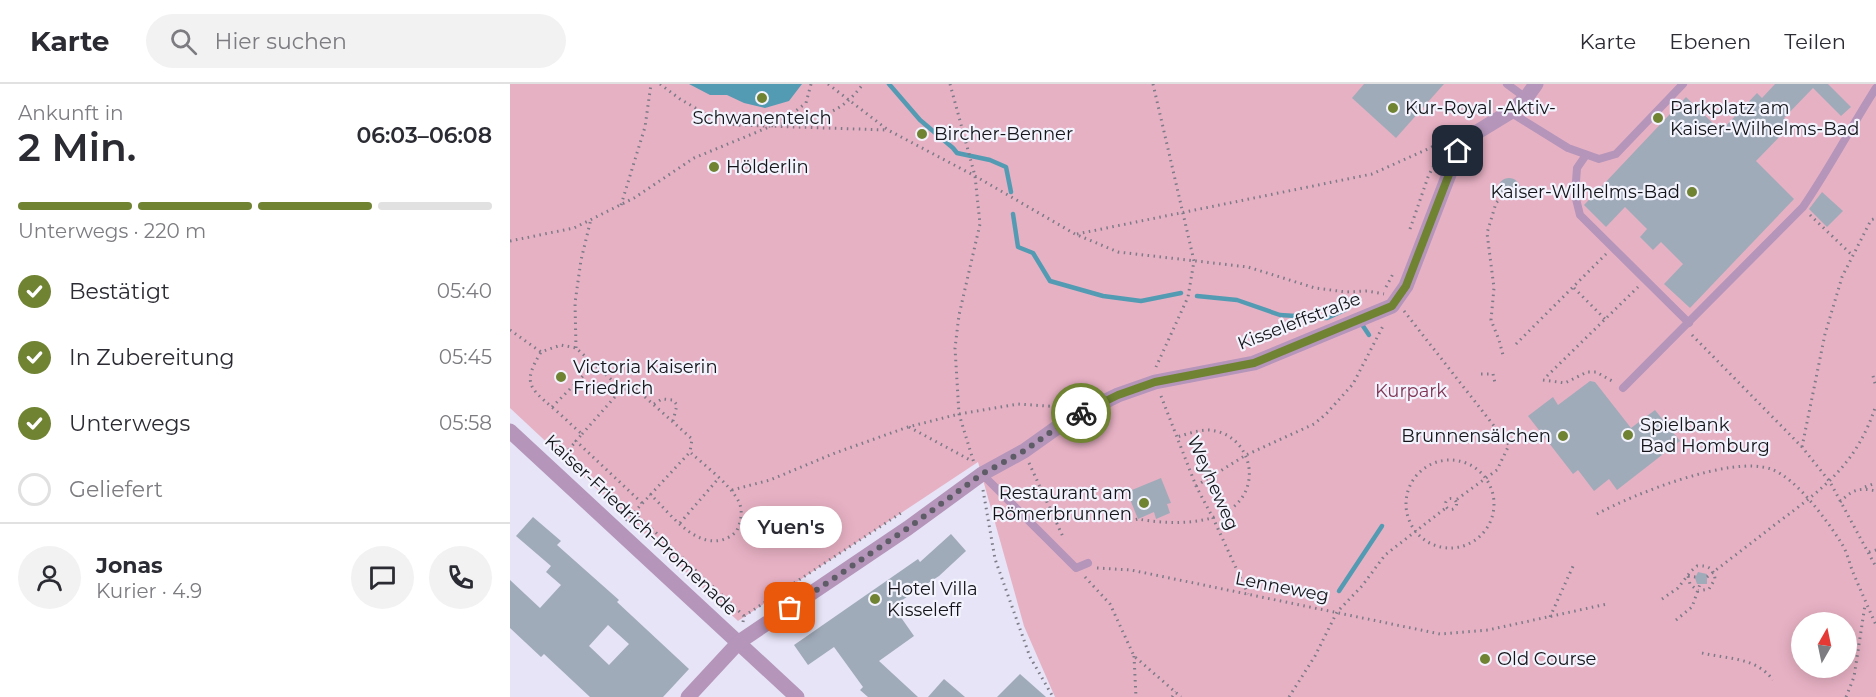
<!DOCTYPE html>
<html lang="de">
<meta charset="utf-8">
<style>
body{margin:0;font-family:Montserrat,sans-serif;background:#f2f2f3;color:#2b2b33;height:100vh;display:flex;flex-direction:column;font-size:22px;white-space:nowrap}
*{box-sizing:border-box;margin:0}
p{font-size:20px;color:#7c7c81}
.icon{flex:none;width:33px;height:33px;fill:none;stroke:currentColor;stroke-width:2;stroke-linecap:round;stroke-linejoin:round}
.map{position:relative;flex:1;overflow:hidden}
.side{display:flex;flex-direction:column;background:#fff;width:510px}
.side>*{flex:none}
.needle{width:39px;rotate:9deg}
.buttons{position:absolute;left:1281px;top:528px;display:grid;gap:12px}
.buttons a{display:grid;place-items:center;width:66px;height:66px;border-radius:50%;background:#fff;box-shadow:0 3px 15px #0003;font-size:30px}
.pin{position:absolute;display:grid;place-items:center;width:51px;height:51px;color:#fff;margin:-26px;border-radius:12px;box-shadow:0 3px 9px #0006}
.courier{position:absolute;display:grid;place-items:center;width:60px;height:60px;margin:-30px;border:4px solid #6f8333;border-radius:50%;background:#fff;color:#222;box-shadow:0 2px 8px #0007}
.bubble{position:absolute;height:42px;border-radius:21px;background:#fff;box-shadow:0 3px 15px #0003;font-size:20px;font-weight:600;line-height:42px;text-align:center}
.overview em{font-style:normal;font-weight:600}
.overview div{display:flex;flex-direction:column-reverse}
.overview{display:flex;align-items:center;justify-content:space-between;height:102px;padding:0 18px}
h1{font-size:39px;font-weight:600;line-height:45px}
.bar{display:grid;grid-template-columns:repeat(4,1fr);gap:9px 6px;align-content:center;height:72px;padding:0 18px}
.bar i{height:8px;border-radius:4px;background:#e1e1e2}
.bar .on{background:#6f8333}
.bar p{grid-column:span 4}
.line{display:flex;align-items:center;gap:15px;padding:0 18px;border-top:2px solid #e1e1e2}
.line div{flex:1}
.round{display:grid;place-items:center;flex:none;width:63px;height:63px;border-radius:32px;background:#f2f2f3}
ol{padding:0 18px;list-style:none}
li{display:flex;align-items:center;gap:18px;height:66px}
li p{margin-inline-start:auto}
li .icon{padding:6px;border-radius:50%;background:#6f8333;color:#fff;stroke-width:4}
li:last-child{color:#7c7c81}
li i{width:33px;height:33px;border:3px solid #e1e1e2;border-radius:50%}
header{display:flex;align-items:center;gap:36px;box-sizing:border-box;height:84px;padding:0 30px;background:#fff;border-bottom:2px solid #e1e1e2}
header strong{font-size:28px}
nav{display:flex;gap:33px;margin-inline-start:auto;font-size:21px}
.search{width:420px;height:54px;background:#f2f2f3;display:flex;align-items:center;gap:15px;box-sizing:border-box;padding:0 21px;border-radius:33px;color:#7c7c81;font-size:22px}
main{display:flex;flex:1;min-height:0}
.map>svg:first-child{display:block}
.green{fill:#e7b1c4;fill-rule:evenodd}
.water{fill:#539bb3}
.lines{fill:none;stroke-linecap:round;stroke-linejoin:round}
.stream{stroke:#539bb3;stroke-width:4.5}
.building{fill:#a0abb9;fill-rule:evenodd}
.path{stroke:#7c7b87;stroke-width:3;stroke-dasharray:1.5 4.5;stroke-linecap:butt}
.lane{stroke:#b595ba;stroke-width:8}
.street{stroke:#b595ba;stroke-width:15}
.done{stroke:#5e5d67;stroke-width:6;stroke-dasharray:0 10.8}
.route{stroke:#6f8333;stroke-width:8}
.poi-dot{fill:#6f8333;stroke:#f3f3fd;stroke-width:2}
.labels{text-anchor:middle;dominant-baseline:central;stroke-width:4.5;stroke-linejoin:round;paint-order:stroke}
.poi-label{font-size:18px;fill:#14141a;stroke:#f3f3fd;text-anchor:start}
.street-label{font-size:18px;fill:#14141a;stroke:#f3f3fd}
.park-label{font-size:18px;fill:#803555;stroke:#f3f3fd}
</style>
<header>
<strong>Karte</strong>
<div class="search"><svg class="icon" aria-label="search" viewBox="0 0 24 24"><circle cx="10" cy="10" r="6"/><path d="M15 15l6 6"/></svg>Hier suchen</div>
<nav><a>Karte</a><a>Ebenen</a><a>Teilen</a></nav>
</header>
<main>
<section class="side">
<div class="overview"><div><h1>2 Min.</h1><p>Ankunft in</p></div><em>06:03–06:08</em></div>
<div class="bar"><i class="on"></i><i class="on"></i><i class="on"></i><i></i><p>Unterwegs · 220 m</p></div>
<ol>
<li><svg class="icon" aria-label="check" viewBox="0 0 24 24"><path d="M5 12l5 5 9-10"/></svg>Bestätigt<p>05:40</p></li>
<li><svg class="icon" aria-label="check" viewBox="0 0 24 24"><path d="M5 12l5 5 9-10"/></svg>In Zubereitung<p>05:45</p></li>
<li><svg class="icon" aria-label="check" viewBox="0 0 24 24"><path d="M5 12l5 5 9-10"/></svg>Unterwegs<p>05:58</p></li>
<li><i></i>Geliefert</li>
</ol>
<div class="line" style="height:108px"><a class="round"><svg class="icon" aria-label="person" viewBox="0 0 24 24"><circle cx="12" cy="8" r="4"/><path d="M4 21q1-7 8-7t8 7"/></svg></a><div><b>Jonas</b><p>Kurier · 4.9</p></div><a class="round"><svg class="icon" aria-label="chat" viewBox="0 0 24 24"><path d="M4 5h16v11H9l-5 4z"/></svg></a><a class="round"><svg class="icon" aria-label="phone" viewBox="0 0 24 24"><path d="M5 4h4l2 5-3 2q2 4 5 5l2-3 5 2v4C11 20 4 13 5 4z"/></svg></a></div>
</section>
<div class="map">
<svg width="1366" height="613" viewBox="0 0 1366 613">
<rect width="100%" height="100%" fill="#e6e4f6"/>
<!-- green -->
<path class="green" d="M0 0H1366V613H545L514 542 468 378 228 537 0 324ZM1292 538H1336V584H1292Z"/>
<!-- water -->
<path class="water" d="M179 0H292L279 17 255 24 234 19 217 11H200Z"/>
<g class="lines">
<!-- stream -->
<g class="stream">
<path d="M379 0 410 36 443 64 447 69 480 76 496 83 501 108"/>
<path d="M503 130 508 163 523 169 540 197 593 212 631 217 671 209"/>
<path d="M687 212 727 216 770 231 817 234 837 225"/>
<path d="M853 242 859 251"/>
<path d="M829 507 872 442"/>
</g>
</g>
<!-- building -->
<g class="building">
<path d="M854 0H934L886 54 842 14Z"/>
<path d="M1265 0H1318L1341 23 1331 32 1303 4 1274 34 1281 41 1246 77 1284 115 1180 224 1154 200 1173 180 1151 158 1143 166 1130 153 1137 145 1115 123 1096 143 1074 121 1176 13 1211 47 1247 9 1252 14Z"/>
<circle cx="999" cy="105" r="11"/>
<path d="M1312 108 1333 127 1317 143 1299 125Z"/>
<path d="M1080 297 1085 298 1121 344 1145 326 1170 357 1107 406 1099 395 1084 407 1068 386 1063 390 1018 332 1043 313 1048 321Z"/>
<path d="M651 394 661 419 657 420 660 429 646 435 644 428 628 435 617 408Z"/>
<path d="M23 433 51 457 47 461 109 516 107 518 179 585 153 613H80L34 570 31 573 0 544V496L30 524 51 501 36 488 41 482 6 452ZM98 541 119 560 99 581 79 562Z"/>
<path d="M441 450 456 467 429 492 383 522 404 552 369 577 408 613H358L350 606 353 603 324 563 298 581 284 561 408 475 410 478Z"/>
<path d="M1188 488 1197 490V500H1187L1185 494Z"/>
<path d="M510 590 536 613H487Z"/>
<path d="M434 595 455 613H418Z"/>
</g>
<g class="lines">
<!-- path -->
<g class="path">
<path d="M150 0 170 15 199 32 225 41 377 46"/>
<path d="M318 0 378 46 465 92 565 150 608 168 738 183 805 204 836 208 857 207 874 210"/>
<path d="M440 0 465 92 470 140 449 231 445 264 449 330 464 379"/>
<path d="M643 0 684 177 678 213 646 283"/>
<path d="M271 40C308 34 329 32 353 0"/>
<path d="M936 57 946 46"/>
<path d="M992 113 986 119 977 149 984 204 981 236 989 256 993 271"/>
<path d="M111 121 135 43 141 0"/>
<path d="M1300 131 1343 172"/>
<path d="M900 145 918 93 929 71"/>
<path d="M567 150 862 90 920 64 938 53"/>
<path d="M0 157 64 144 124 114 184 74 264 41 279 32 296 19 301 0"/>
<path d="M876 203 884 188"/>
<path d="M1064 204 1096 236"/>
<path d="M894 227 999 361 987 386 946 416"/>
<path d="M0 246 31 268"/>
<path d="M1182 251 1292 363 1320 398 1366 483"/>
<path d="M1006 260 1096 170"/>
<path d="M66 264 65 219 71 176 81 135"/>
<path d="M971 290H983L985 299"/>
<path d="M1037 292 1128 203"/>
<path d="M1363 292 1366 303"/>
<path d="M1033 296 1055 299 1077 288H1086L1104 298"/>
<path d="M651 312 686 402 703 434 738 510"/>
<path d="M144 320 152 315 163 316 167 321 163 337"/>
<path d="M42 323 84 281"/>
<path d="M399 343 462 377"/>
<path d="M72 350 112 305"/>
<path d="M1292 363 1315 250 1332 193 1361 136 1366 134"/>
<path d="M51 375 66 357"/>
<circle cx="940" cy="420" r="44"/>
<path d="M519 379 554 455"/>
<path d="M686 402 736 371 804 340 816 330 843 300 873 242"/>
<path d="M1355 403 1366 399"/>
<path d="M222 406 260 396 325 369 398 343 449 330 508 320 551 323"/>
<path d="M473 406 485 475 520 573 543 613"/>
<circle cx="941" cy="420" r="5.5"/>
<path d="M1330 418C1342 406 1349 403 1366 407"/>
<path d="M132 419 66 357 72 350C62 342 53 332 43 324 18 303 13 298 31 268L51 261 66 264 112 305H126L182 355 180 368C195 382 220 400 229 418 233 427 231 438 227 446 224 451 218 454 212 456 183 463 159 428 140 410"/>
<path d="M124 428 234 532"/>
<path d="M1087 430C1124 410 1221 371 1261 385 1286 394 1316 435 1330 457 1336 465 1339 477 1342 486 1350 505 1358 523 1366 541"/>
<path d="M116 437 180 368"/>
<path d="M620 437 628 435C655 440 699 442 722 424 754 400 739 349 699 346 688 346 677 350 667 353"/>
<path d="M170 439 208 395"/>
<path d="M1359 468 1366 466"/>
<path d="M587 484 621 486 930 550 978 546 1097 520"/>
<path d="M1178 492 1186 493"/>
<path d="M575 493 600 520 624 572 671 613"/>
<path d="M1197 493C1220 475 1244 457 1267 439 1314 404 1347 380 1366 321"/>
<path d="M1152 515 1168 504 1181 487 1187 482C1197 481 1204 484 1205 495L1199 505 1188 507 1180 500 1178 492"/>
<path d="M1040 533 1064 480"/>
<path d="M1166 536 1182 523 1190 500"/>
<path d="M233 538 234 532 391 429"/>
<path d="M1192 569C1217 575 1246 573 1263 596"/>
<path d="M624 572 626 613"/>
<path d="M662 613 666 608"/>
<path d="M779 613 805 572 827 528 852 502 875 471 937 423"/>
<path d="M1336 613 1344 593 1355 521"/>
</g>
<!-- lane -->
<g class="lane">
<path d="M997 0 1016 14"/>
<path d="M1000 28 1058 64 1089 75 1106 70 1173 0"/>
<path d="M1076 71 1067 84 1065 111 1070 131 1179 239"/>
<path d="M1113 304 1293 123C1319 85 1341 43 1366 4"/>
<path d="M472 390 566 484 578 479"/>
</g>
<!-- street -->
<g class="street">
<path d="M0 347 287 613"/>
<path d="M178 613 229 558 398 444 472 390 514 367 559 335 608 311 645 298 744 279 882 222 896 202 948 67 964 50 1000 28 1016 14 1026 0"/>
</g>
</g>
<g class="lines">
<!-- done -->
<path class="done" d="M280 524 398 444 472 390 514 367 559 335 571 329"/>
<!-- route -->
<path class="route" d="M571 329 608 311 645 298 744 279 882 222 896 202 948 67"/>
</g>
<!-- markers -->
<g class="poi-dot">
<circle cx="252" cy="14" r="6"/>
<circle cx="883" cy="24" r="6"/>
<circle cx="1148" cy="34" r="6"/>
<circle cx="412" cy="50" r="6"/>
<circle cx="204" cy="83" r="6"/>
<circle cx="1182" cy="108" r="6"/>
<circle cx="51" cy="293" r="6"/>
<circle cx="1118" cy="351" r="6"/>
<circle cx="1053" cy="352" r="6"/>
<circle cx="634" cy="419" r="6"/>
<circle cx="365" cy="515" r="6"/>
<circle cx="975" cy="575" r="6"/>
</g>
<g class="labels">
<!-- poi labels -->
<g class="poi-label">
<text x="895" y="24">Kur-Royal -Aktiv-</text>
<text x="1160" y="24">Parkplatz am<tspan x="1160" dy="21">Kaiser-Wilhelms-Bad</tspan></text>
<text x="252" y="34" text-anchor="middle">Schwanenteich</text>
<text x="424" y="50">Bircher-Benner</text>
<text x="216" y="83">Hölderlin</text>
<text x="1170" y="108" text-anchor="end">Kaiser-Wilhelms-Bad</text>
<text x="63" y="283">Victoria Kaiserin<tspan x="63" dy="21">Friedrich</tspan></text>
<text x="1130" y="341">Spielbank<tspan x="1130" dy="21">Bad Homburg</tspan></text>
<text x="1041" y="352" text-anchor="end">Brunnensälchen</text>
<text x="622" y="409" text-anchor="end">Restaurant am<tspan x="622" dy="21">Römerbrunnen</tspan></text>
<text x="377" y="505">Hotel Villa<tspan x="377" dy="21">Kisseleff</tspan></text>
<text x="987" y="575">Old Course</text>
</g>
<!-- street labels -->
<g class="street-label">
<text transform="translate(789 237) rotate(-21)">Kisseleffstraße</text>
<text transform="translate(703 399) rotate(66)">Weyheweg</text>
<text transform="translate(131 441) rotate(43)">Kaiser-Friedrich-Promenade</text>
<text transform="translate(772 503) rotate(11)">Lenneweg</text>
</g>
<!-- park labels -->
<g class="park-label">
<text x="901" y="307">Kurpark</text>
</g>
</g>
</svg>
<div class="buttons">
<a><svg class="needle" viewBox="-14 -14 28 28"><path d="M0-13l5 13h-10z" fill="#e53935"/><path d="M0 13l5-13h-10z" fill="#7c7c81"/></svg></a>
</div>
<div class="pin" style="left:280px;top:524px;background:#ea580c"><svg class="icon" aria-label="bag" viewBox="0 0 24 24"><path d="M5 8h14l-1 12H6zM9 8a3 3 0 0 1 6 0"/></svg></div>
<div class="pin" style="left:948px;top:67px;background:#1f2937"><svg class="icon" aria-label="home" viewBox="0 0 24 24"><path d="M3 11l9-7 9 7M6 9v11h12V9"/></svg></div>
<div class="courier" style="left:571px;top:329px"><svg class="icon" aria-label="bike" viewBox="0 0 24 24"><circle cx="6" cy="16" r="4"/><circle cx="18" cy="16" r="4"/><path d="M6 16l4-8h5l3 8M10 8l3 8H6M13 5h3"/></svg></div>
<div class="bubble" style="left:230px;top:422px;width:102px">Yuen's</div>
</div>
</main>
